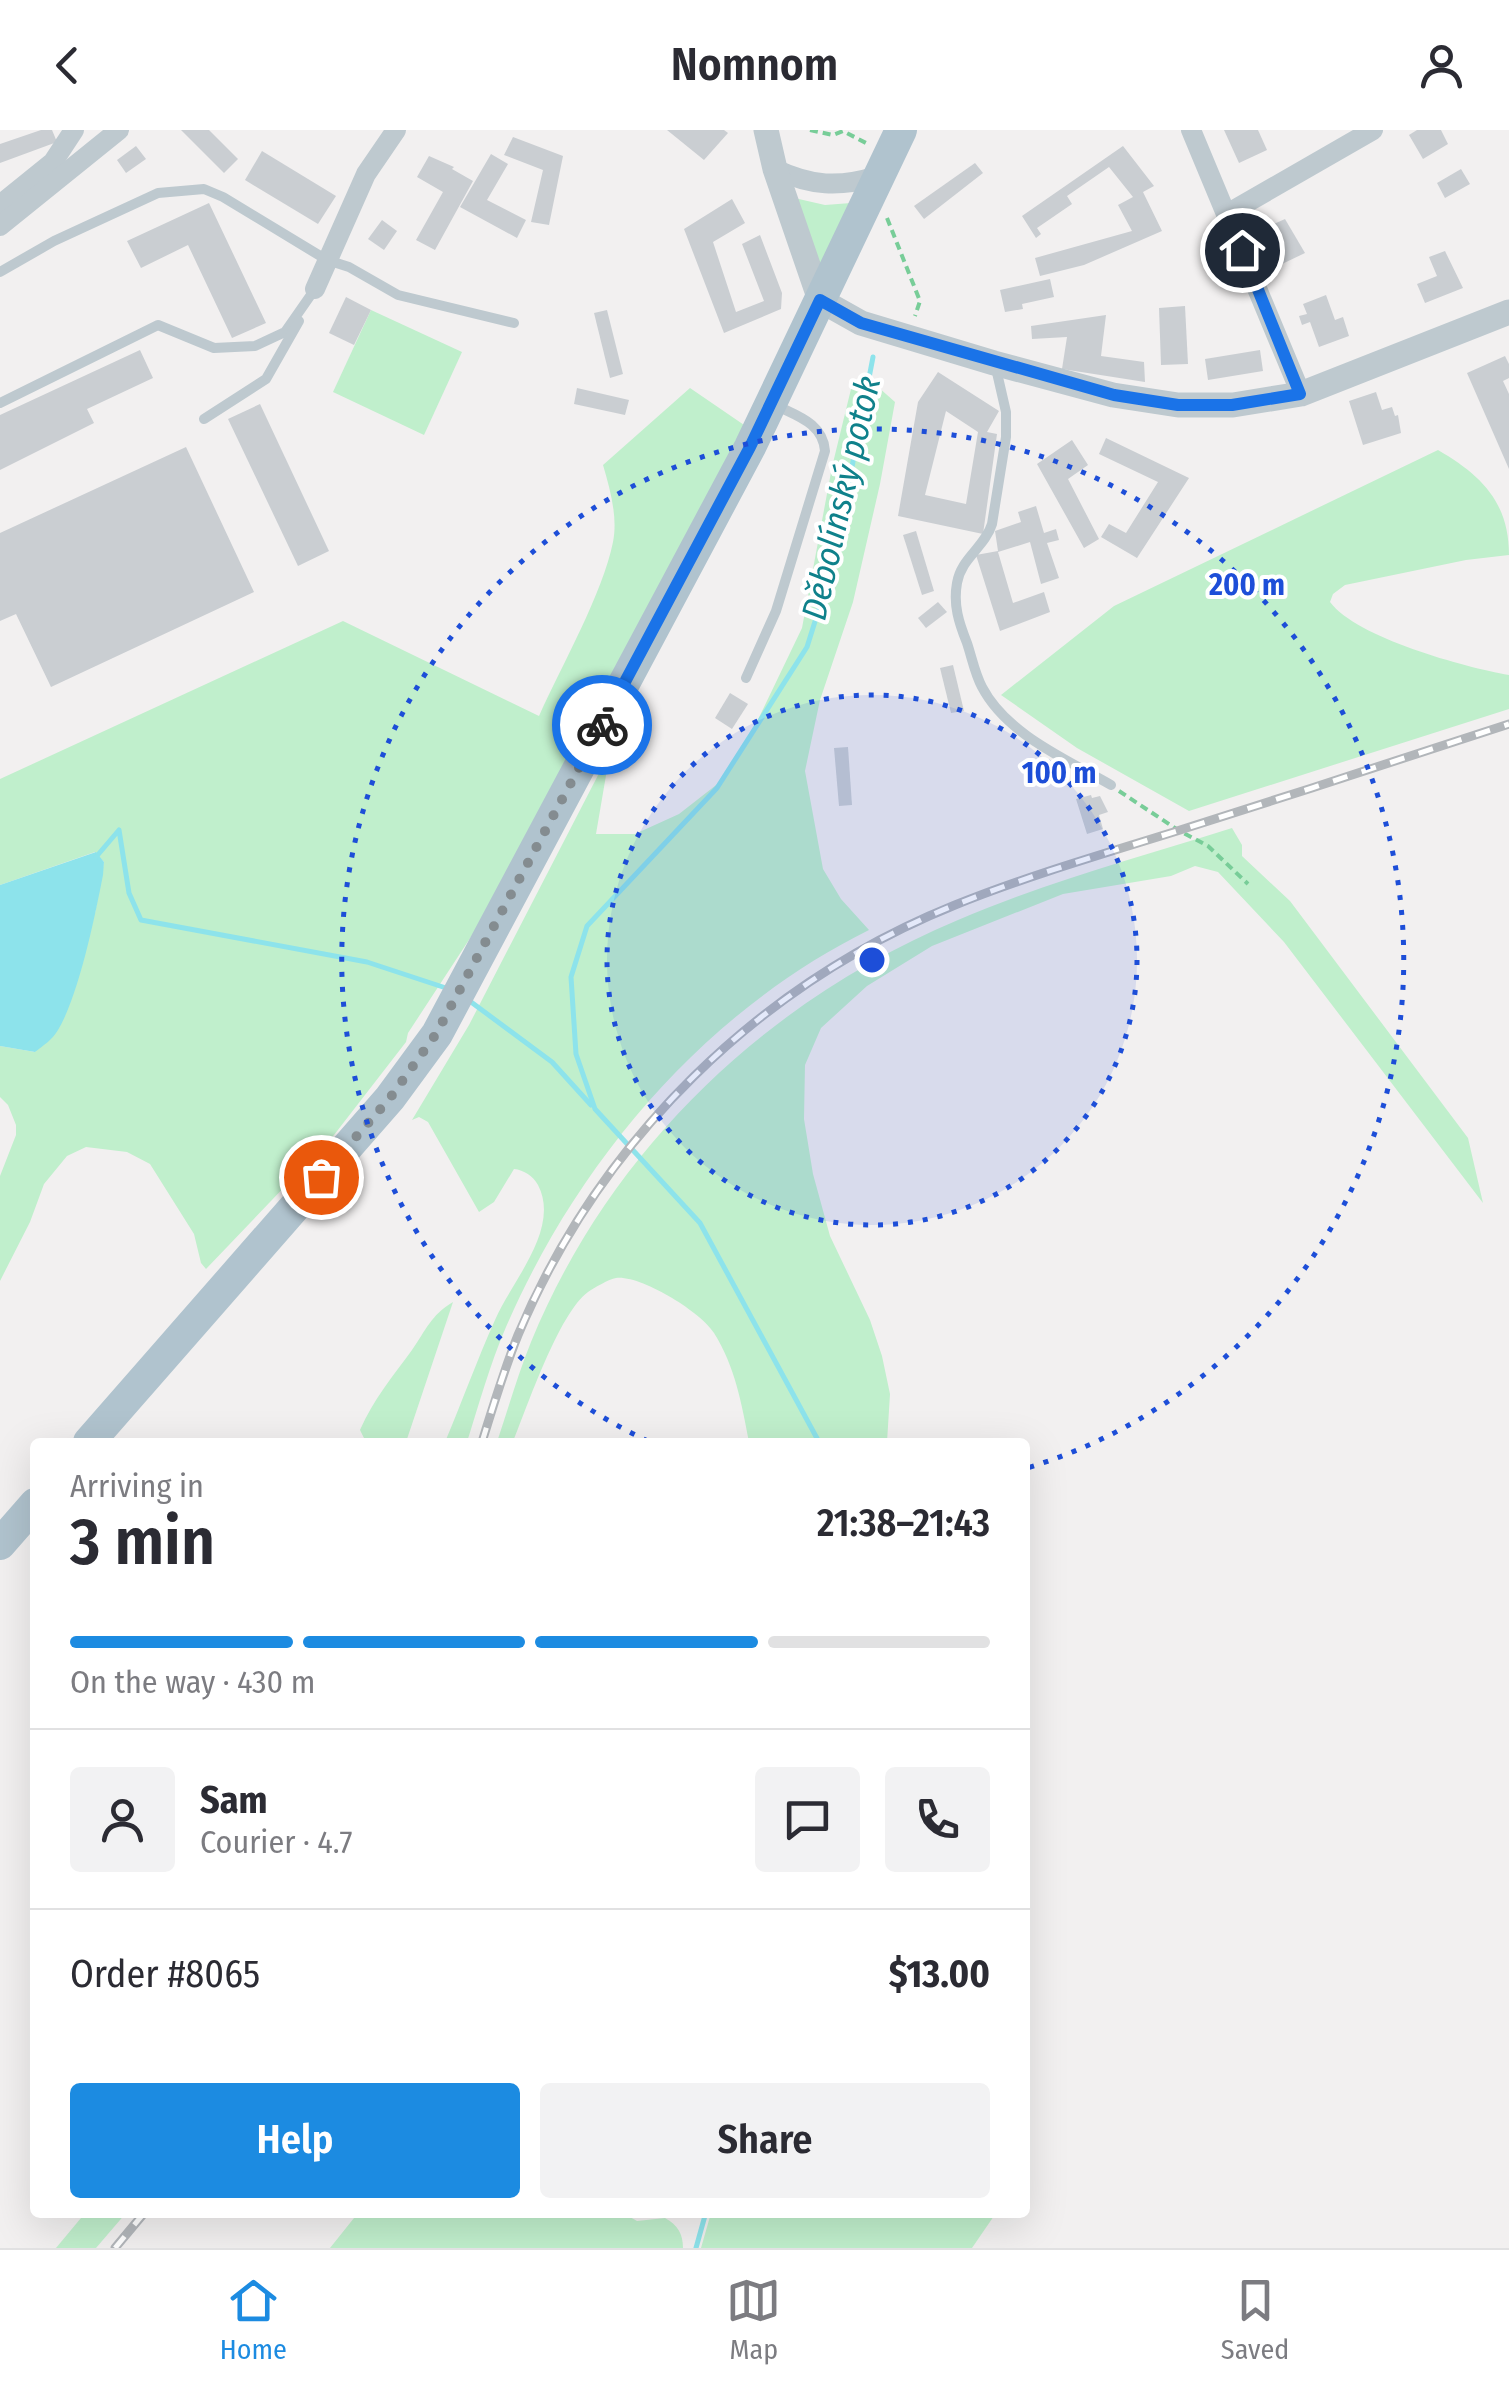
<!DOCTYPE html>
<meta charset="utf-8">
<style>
body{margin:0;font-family:"Fira Sans Condensed",sans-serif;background:#f2f2f3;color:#2b2b33;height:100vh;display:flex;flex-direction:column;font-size:38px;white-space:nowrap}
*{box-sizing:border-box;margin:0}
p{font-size:32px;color:#7c7c81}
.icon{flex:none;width:55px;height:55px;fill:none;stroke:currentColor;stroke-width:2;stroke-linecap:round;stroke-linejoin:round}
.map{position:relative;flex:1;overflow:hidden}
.drawer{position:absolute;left:30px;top:1308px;width:1000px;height:780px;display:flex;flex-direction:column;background:#fff;border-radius:10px;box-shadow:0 10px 40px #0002}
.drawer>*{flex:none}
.pin{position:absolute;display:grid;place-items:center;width:85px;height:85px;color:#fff;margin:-42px;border:5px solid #fff;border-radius:50%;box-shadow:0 2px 10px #0007}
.courier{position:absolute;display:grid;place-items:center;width:100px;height:100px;margin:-50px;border:8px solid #1a73e8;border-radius:50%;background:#fff;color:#222;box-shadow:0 2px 12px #0007}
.summary em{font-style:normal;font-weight:600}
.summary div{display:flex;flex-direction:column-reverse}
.summary{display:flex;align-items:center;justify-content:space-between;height:170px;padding:0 40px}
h1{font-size:65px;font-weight:600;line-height:75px}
.bar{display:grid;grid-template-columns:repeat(4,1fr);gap:15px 10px;align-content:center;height:120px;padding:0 40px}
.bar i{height:12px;border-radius:8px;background:#e1e1e2}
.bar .selected{background:#1c8be1}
.bar p{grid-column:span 4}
.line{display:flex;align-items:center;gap:25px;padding:0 40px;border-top:2px solid #e1e1e2}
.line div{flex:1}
.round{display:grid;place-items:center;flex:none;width:105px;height:105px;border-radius:10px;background:#f2f2f3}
.button{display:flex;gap:20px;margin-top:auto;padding:20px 40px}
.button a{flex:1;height:115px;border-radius:10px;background:#1c8be1;color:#fff;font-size:40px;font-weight:600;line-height:115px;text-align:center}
.button a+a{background:#f2f2f3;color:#2b2b33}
header{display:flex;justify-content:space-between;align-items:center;height:130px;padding:0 40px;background:#fff;font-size:45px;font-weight:600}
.dock{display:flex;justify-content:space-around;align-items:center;height:140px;border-top:2px solid #e1e1e2;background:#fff;font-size:28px;color:#7c7c81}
.dock a{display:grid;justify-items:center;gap:5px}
.dock .selected{color:#1c8be1}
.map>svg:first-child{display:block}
.green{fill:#c0efcc}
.water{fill:#8de3eb}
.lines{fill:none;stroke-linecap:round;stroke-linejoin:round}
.stream{stroke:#8de3eb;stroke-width:5}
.building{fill:#caced2;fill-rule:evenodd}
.path{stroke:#78cd98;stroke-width:4;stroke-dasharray:8 5;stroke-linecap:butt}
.service{stroke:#bec9cf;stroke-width:10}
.minor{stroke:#bec9cf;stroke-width:20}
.tertiary{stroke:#bec9cf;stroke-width:25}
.primary{stroke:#b0c3ce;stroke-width:32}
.rail-casing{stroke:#b2b6ba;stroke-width:9}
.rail{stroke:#fff;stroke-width:5;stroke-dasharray:15;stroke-linecap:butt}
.done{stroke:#848c90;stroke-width:10;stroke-dasharray:0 18}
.route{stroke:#1a73e8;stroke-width:12}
.ring{fill:none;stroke:#1d4ed8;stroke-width:5;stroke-dasharray:5 10}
.labels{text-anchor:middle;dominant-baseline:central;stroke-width:8;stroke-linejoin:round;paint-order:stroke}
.water-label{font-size:35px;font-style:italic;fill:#0f818b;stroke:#fff}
.centre{fill:#1d4ed8;stroke:#fff;stroke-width:5}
.ring-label{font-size:30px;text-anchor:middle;font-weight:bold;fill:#1d4ed8;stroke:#fff;stroke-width:8;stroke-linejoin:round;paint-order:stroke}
</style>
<header><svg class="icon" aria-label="back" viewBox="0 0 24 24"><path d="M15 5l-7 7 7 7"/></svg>Nomnom<svg class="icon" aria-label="person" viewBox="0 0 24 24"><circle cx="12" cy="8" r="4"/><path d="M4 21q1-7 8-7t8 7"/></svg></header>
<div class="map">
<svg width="1509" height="2118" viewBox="0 0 1509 2118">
<rect width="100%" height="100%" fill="#f2f0f0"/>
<!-- green -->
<g class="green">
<path d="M790 67 825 75 851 73 819 142Z"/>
<path d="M371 180 462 222 424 305 333 262Z"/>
<path d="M869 249 895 272 880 354 853 472 820 570 805 641 823 739 841 769 869 800C705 881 578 1031 506 1197 490 1234 479 1274 467 1312H445C462 1272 477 1230 495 1190 511 1152 561 1099 538 1055 533 1046 524 1040 514 1039L494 1072 479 1082 428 992 419 987 412 990 469 895 610 622 596 704H635L679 684 720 652 751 604 802 498 832 337 851 259Z"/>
<path d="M690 258 747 297 480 793 408 903 406 912 334 1005 206 1139 201 1133 194 1104 150 1034 127 1022 86 1017 67 1026 44 1054 30 1092 0 1151V1046L16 1005V995L8 975 0 967V916L35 922 95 783 104 732 95 722 0 755V649L343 491 539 586C561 537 603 463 613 412 618 387 610 359 603 335Z"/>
<path d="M1438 320C1481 345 1509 372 1509 425L1466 430 1345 455 1333 464 1330 472C1357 508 1464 537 1509 545V579L1189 681 1077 618 1001 565 1114 476Z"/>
<path d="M1232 698 1242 715V726L1290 771 1468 1008 1483 1073 1284 812 1218 742 1195 736 1171 746 1063 764 932 816 867 856 821 898 805 935 804 989 813 1044 830 1106 870 1190 882 1226 890 1264 887 1312H749C742 1275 735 1236 714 1203 701 1182 641 1145 616 1148 609 1149 594 1158 588 1162 559 1183 527 1277 513 1312H497C508 1279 518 1244 531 1212 610 1019 767 870 958 790 1046 752 1140 727 1232 698Z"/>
<path d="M453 1172 406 1312H366L360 1300C373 1270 393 1246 412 1220 426 1200 431 1185 453 1172Z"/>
<path d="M86 2082 126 2083 96 2118H56Z"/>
<path d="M358 2083H623L637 2091 665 2088C678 2095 683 2104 683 2118H330Z"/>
<path d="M711 2083V2082L996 2083 972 2118H701Z"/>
</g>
<!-- water -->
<path class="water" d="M96 722 104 732 103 745C95 786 79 865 58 900 52 910 44 915 35 922L0 916V755Z"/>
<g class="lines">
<!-- stream -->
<g class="stream">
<path d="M96 727 119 700 129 763 141 790 367 832 449 859"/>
<path d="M467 869 552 932 591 975"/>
<path d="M819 1312 700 1093 595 979 576 924 571 847 587 796 717 658 807 517 834 431 873 227"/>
<path d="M696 2118 706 2082"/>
</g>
</g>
<!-- building -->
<g class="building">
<path d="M41 0H52L57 12 0 33V14Z"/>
<path d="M181 0H209L238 29 224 43Z"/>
<path d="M667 0H724L728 3 704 30Z"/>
<path d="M1224 0H1258L1267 20 1239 33Z"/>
<path d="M1417 0H1441L1448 14 1423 29 1409 5Z"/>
<path d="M513 7 563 26 549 95 531 92 543 40 504 25Z"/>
<path d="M136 16 146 29 126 43 117 30Z"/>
<path d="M1123 16 1154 56 1143 62 1162 101 1084 135 1040 146 1035 128 1132 101 1118 75 1133 67 1109 37 1067 66 1072 74 1037 98 1041 104 1036 108 1022 86Z"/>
<path d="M262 21 336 66 318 94 245 50Z"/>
<path d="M491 24 508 34 487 70 526 90 517 108 460 77Z"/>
<path d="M429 26 454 37 452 39 473 51 435 120 416 110 443 62 417 47Z"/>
<path d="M975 33 983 43 924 89 914 76Z"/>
<path d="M1461 39 1470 54 1445 68 1437 53Z"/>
<path d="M732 69 745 93 713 112 736 182 764 171 742 114 760 105 782 163 781 179 724 203 684 99Z"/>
<path d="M209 73 266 193 232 208 188 115 141 138 127 111Z"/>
<path d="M1285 89 1305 123 1282 134 1265 98Z"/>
<path d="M382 90 397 101 384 120 368 109Z"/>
<path d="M1445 121 1463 158 1425 173 1417 154 1437 146 1429 127Z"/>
<path d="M1050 149 1054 167 1022 174 1023 179 1005 182 1000 160Z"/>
<path d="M1326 165 1335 190 1343 187 1349 206 1319 217 1310 192 1302 195 1299 186 1307 184 1303 174Z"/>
<path d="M346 167 371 180 354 215 329 203Z"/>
<path d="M1185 176 1188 234 1161 235 1159 178Z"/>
<path d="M607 180 623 244 610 248 594 183Z"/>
<path d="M1106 185 1101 226 1144 232 1145 252 1062 239 1067 207 1032 209 1031 196Z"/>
<path d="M140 220 153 248 87 279 94 293 0 340V285Z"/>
<path d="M1260 220 1263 241 1208 250 1205 229Z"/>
<path d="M1505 226 1509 234V248L1503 251 1509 264V339L1467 243Z"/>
<path d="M938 242 999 281 987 302 997 304 983 404 898 386 918 272ZM946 281 978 302 966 374 925 365Z"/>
<path d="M577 258 629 270 625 285 574 274Z"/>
<path d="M1376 262 1382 280 1392 277 1395 286 1398 285 1401 303 1363 315 1349 271Z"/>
<path d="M260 274 329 421 298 436 228 289Z"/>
<path d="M1106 308 1189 348 1137 428 1101 407 1109 394 1126 403 1158 352 1099 324Z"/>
<path d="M1072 310 1088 335 1068 349 1099 409 1084 418 1037 334Z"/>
<path d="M186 317 254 462 51 557 16 484 0 491V403Z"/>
<path d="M1036 376 1044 403 1056 399 1059 410 1047 413 1059 448 1041 454 1030 412 998 422 1013 473 1044 462 1050 482 1000 501 976 425 998 421 995 401 1021 392 1018 382Z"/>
<path d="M916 401 934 461 922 465 903 405Z"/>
<path d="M938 472 947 482 926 498 918 488Z"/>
<path d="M953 535 964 581 951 583 940 538Z"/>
<path d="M730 563 748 574 732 599 715 588Z"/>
<path d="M848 617 852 675 839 676 834 618Z"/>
<path d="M1091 665 1092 668 1100 666 1108 682 1099 685 1103 699 1087 704 1076 669Z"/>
</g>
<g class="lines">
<!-- path -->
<g class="path">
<path d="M810 0 833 5 843 1 866 13"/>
<path d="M887 88 920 171 915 186"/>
<path d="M1119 661 1178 700 1208 716 1248 754"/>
</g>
<!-- service -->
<g class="service">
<path d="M0 142 54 111 158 63 204 59 223 67 327 130 349 137 398 165 514 193"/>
<path d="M995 234 1006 282V307L992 394C985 417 961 428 957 453 953 475 959 493 967 513 972 528 975 544 982 557 1007 605 1068 630 1111 655"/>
<path d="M0 273 158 195 214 218 255 216 285 202 315 159"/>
<path d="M204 289 266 249 299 191"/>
<path d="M746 548 776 481 825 321C823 293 797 286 775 275"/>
</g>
<!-- minor -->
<g class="minor">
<path d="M1191 0 1301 264"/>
<path d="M775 39C811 56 839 58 877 46"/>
<path d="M0 75 53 32 74 0"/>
<path d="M1227 84 1373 0"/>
<path d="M0 96 119 0"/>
<path d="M315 159 366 44 396 0"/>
</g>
<!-- tertiary -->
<path class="tertiary" d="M766 0 775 39 820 170 861 193 994 233 1113 265 1178 275H1233L1301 264 1509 182"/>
<!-- primary -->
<g class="primary">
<path d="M89 1312 390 968 437 904 750 317 901 0"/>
<path d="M0 1414 35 1374"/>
</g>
<defs>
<g id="rail">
<path d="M482 1312C493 1276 504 1240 518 1205 600 1010 759 854 955 775 1027 746 1103 724 1177 701 1288 666 1398 630 1509 594"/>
<path d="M115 2118 145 2082"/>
</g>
</defs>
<!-- rail casing -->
<use href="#rail" class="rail-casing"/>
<!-- rail -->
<use href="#rail" class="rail"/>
</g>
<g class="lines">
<!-- done -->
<path class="done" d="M321 1047 390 968 436 904 602 595"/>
<!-- route -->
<path class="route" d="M602 595 750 317 820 170 861 193 1114 265 1178 275H1232L1300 264 1242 120"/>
</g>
<!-- distance rings -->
<circle cx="872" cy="830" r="265" fill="#1d4ed8" fill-opacity=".12"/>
<g class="ring">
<circle cx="872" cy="830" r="265"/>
<path d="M648 1311A531 531 0 1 1 1027 1338"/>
</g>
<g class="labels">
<!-- water labels -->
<g class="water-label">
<text transform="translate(841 368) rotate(-77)">Děbolínský potok</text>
</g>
</g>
<circle cx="872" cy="830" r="15" class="centre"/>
<g class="ring-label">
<text x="1247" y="465">200 m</text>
<text x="1059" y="653">100 m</text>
</g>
</svg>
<div class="pin" style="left:321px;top:1047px;background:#ea580c"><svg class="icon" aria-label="bag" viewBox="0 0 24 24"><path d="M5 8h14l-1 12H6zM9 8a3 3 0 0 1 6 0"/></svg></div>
<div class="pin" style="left:1242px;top:120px;background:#1f2937"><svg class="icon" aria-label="home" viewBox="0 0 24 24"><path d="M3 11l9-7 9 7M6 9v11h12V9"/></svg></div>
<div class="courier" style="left:602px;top:595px"><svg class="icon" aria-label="bike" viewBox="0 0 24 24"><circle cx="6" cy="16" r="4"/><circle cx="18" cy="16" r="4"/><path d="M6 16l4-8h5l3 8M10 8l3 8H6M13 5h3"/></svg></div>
<section class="drawer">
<div class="summary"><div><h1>3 min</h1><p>Arriving in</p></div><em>21:38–21:43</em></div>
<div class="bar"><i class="selected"></i><i class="selected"></i><i class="selected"></i><i></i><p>On the way · 430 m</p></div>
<div class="line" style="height:180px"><a class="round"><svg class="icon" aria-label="person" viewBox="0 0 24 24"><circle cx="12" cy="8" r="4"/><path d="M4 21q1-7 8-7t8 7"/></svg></a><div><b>Sam</b><p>Courier · 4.7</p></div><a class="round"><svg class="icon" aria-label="chat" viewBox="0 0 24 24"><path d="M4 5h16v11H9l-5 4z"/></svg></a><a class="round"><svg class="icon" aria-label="phone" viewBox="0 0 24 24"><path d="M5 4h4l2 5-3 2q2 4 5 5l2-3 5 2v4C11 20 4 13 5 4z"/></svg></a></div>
<div class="line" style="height:130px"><div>Order #8065</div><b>$13.00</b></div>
<div class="button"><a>Help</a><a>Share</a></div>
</section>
</div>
<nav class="dock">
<a class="selected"><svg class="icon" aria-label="home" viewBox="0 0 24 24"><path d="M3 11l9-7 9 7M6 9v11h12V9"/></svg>Home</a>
<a><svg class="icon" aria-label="map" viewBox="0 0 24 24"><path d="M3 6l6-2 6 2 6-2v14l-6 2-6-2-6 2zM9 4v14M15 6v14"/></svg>Map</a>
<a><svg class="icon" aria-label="saved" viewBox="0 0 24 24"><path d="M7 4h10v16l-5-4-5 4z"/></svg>Saved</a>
</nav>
